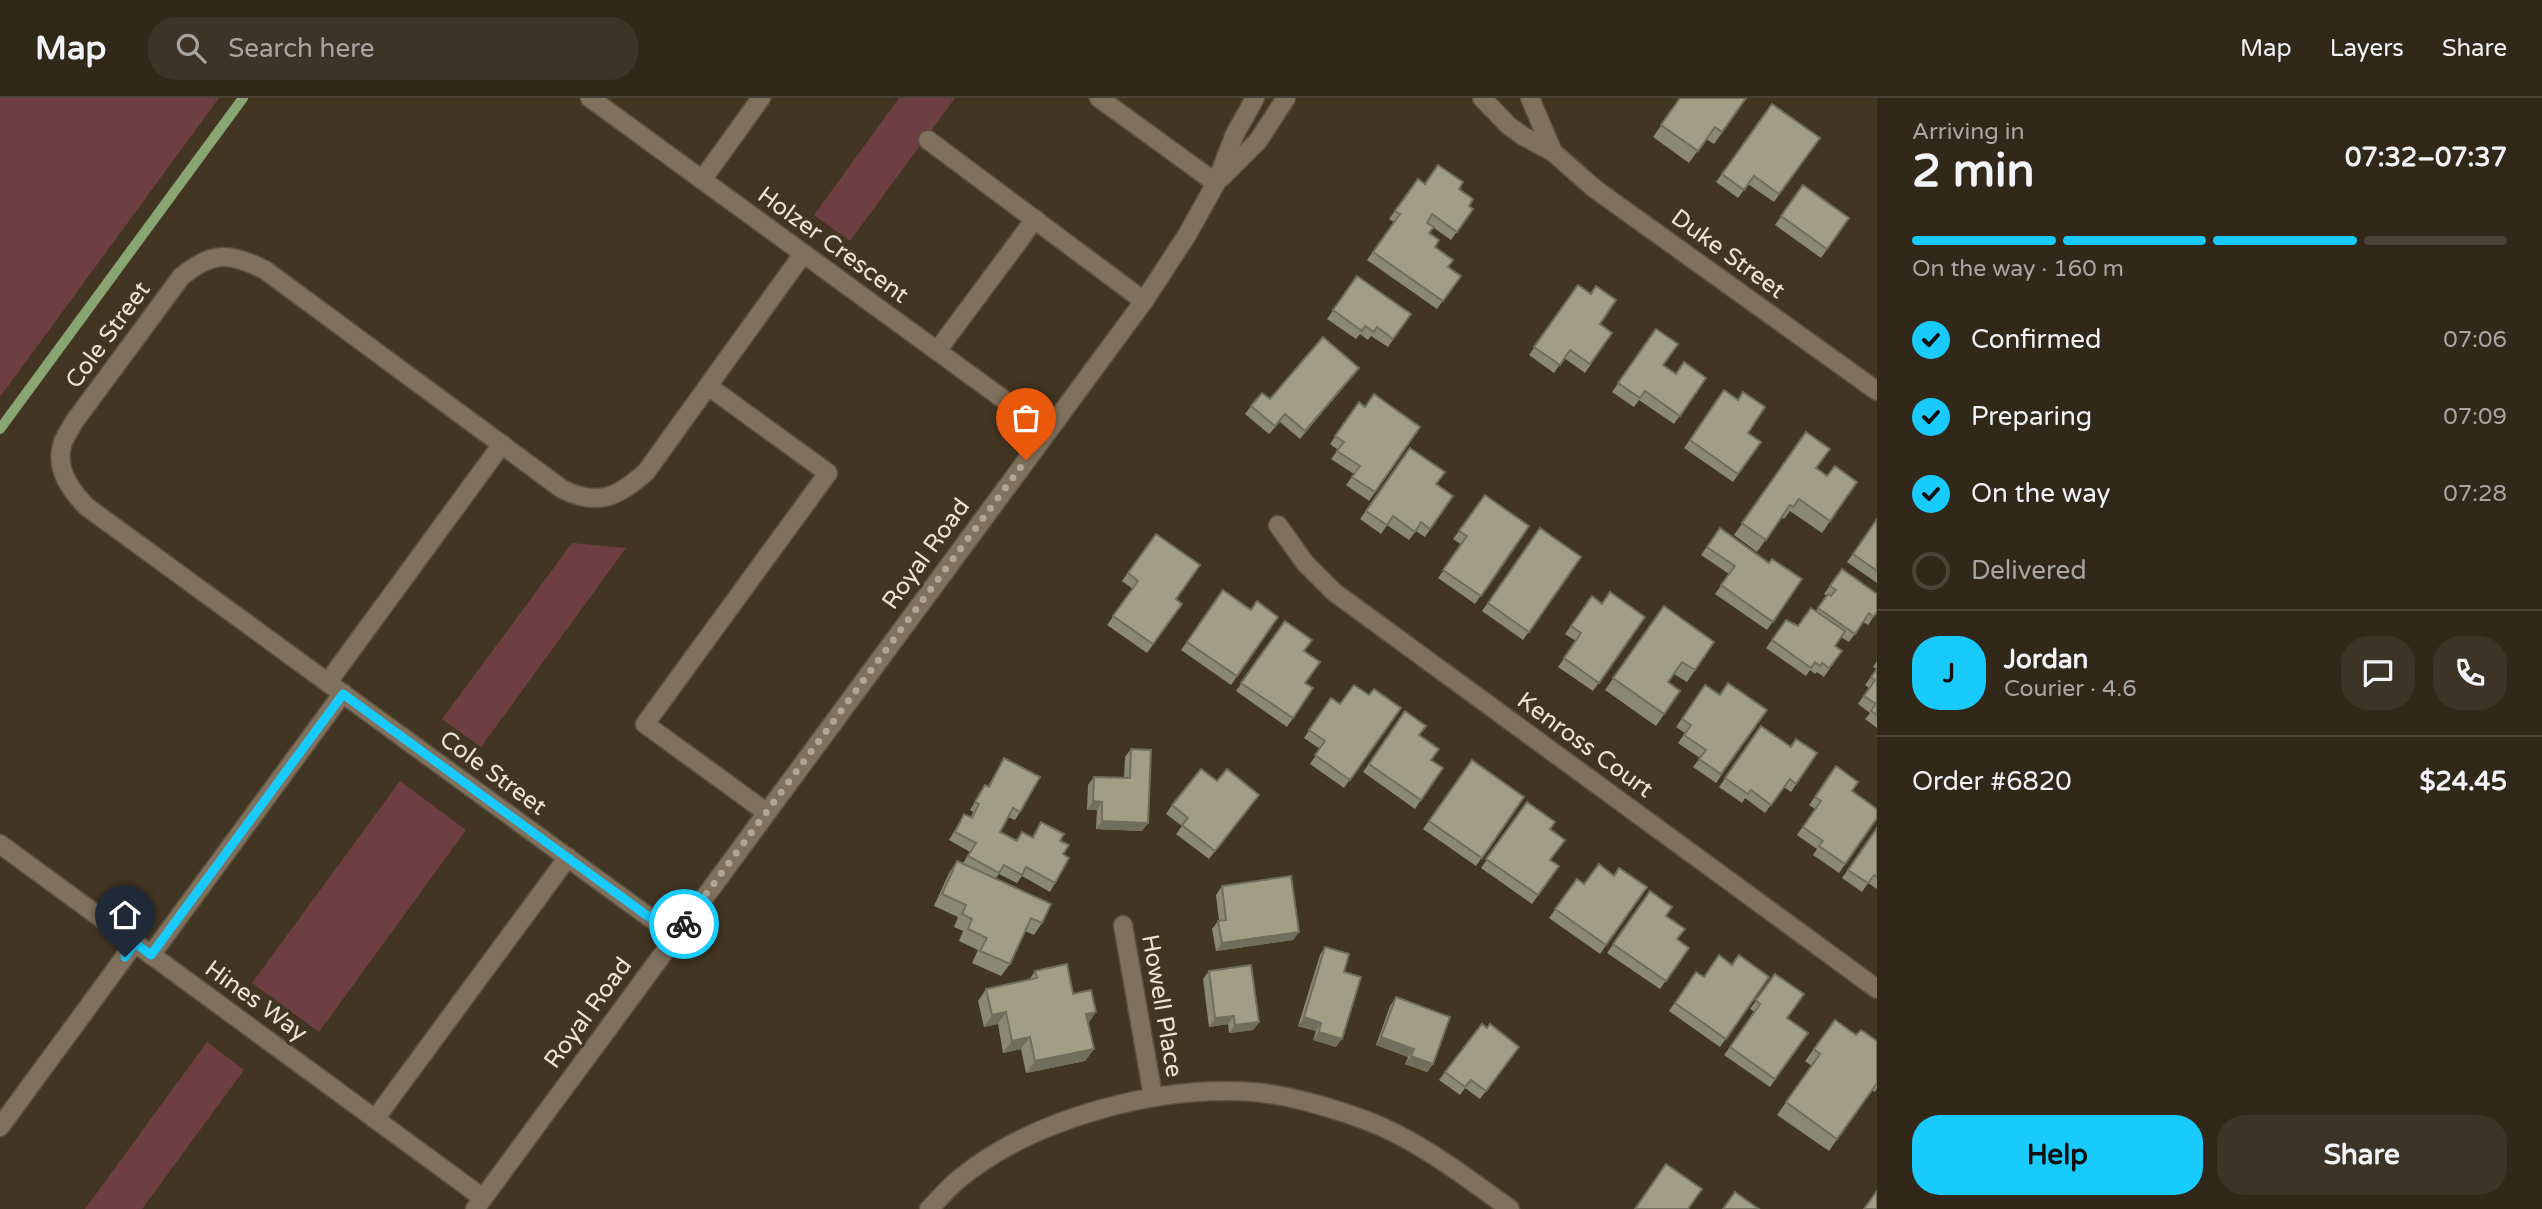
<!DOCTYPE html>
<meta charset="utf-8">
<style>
body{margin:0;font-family:"Varela Round",sans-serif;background:#3d3427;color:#f1f3f6;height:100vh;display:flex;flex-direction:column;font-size:26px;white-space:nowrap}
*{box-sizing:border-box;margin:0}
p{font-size:23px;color:#a8a6a2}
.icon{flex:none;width:38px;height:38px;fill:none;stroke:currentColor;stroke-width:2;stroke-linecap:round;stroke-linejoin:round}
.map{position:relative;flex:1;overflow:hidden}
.panel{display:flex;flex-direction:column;background:#32281a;width:665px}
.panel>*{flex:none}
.pin{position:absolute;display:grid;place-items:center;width:60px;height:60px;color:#fff;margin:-72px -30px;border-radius:50% 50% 50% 0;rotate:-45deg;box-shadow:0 0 7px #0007}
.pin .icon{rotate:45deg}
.courier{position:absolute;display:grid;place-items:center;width:70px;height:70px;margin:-35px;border:5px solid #19cafc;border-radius:50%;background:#fff;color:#222;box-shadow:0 2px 9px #0007}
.overview em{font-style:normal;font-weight:700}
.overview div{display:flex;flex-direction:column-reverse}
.overview{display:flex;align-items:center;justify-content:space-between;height:119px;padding:0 35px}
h1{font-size:46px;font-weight:700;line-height:52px}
.bar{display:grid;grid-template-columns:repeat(4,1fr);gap:10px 7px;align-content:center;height:84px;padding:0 35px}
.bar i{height:9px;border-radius:5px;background:#4d4439}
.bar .selected{background:#19cafc}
.bar p{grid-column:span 4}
.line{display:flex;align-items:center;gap:18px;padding:0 35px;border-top:2px solid #4d4439}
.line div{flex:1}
.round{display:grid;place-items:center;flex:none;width:74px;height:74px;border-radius:28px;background:#3d3427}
ol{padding:0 35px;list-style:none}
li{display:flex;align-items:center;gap:21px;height:77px}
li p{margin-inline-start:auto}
li .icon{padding:7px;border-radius:50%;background:#19cafc;color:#111;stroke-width:4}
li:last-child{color:#a8a6a2}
li i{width:38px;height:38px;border:4px solid #4d4439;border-radius:50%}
.cta{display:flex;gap:14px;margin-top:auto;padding:14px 35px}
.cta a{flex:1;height:80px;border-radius:28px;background:#19cafc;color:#111;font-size:28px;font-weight:700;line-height:80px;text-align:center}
.cta a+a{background:#3d3427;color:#f1f3f6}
header{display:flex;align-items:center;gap:42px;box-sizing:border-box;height:98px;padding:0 35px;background:#32281a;border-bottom:2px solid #4d4439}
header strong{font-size:33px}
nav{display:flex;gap:38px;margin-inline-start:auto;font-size:24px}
.search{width:490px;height:63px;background:#3d3427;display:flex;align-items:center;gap:18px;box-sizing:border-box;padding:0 24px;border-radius:28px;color:#a8a6a2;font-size:26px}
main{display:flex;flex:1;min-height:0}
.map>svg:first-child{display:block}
.park{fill:#6e3f42}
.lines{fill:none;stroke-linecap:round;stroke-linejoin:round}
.stream{stroke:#88a572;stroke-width:10}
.service-casing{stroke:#5b5040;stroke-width:21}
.minor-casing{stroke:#5b5040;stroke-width:21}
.service{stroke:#80715d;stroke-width:18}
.minor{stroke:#80715d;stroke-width:18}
.wall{fill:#8a8973}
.shaded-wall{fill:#706f5e}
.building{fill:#a09f86;stroke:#706f5e;stroke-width:2}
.done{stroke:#b0a698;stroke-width:7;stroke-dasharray:0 12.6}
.route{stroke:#19cafc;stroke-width:9}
.labels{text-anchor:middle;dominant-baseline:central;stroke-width:7;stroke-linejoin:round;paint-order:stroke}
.street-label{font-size:24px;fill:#ebe3d8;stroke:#423522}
</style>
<header>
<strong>Map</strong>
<div class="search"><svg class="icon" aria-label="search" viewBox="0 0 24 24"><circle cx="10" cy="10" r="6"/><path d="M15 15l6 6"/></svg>Search here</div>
<nav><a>Map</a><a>Layers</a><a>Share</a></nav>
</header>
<main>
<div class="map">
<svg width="1877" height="1111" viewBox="0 0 1877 1111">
<rect width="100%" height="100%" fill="#423522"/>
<!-- park -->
<g class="park">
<path d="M0 0H219L0 299Z"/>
<path d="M899 0H955L850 143 814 117Z"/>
<path d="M572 445 626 450 481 649 442 621Z"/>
<path d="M400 683 466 732 319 934 252 885Z"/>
<path d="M207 944 244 972 142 1111H85Z"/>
</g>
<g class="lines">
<!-- stream -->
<path class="stream" d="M0 331 243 0"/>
<defs>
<g id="service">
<path d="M928 42 1144 203"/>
<path d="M702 82 761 0"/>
<path d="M937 253 1035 121"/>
<path d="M708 288 828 375 645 626 766 714"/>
<path d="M328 584 502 346"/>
<path d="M151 857 343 595"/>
<path d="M375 1021 568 759"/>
<path d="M0 1029 135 845"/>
</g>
<g id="minor">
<path d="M590 0 1047 333"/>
<path d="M1099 0 1216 85"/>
<path d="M1482 0 1509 28 1523 38 1553 54 1595 91 1877 293"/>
<path d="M1530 0 1553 54"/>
<path d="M1221 80 1258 43 1286 0"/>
<path d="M1278 427 1305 465 1334 494 1877 891"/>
<path d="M0 746 483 1100"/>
<path d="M1123 827 1153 998"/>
<path d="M675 838 87 409C71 393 54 369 63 344 66 337 71 330 74 324L181 179C212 153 230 154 265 172L562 391C598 409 618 399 646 374L803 156"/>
<path d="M475 1111 1144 203 1187 137 1216 85 1235 36 1255 0"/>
<path d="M929 1111C939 1101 948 1090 959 1081 1033 1020 1158 987 1253 994 1293 997 1359 1017 1395 1035 1436 1056 1473 1084 1510 1111"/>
</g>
</defs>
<!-- service casing -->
<use href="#service" class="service-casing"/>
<!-- minor casing -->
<use href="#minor" class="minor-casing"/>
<!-- service -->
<use href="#service" class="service"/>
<!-- minor -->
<use href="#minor" class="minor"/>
</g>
<!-- wall -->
<g class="wall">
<path d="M1680 0H1747L1714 46 1706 41 1689 65 1653 39Z"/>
<path d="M1772 6 1820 40 1774 104 1748 86 1738 100 1716 84Z"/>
<path d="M1418 81 1425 86 1459 91 1469 108 1473 111 1451 142 1434 130 1429 135 1435 149 1448 169 1461 178 1437 211 1367 162 1394 124 1389 121Z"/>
<path d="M1803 87 1849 120 1821 160 1775 127Z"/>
<path d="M1357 178 1411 216 1388 249 1371 238 1368 242 1360 236 1356 241 1327 221Z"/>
<path d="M1578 187 1600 226 1612 235 1585 275 1564 260 1554 275 1529 257Z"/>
<path d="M1656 231 1663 267 1676 275 1706 280 1674 326 1639 302 1634 309 1612 294Z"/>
<path d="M1359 270 1300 341 1280 324 1269 336 1245 316 1251 308Z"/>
<path d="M1724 292 1748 335 1761 344 1733 384 1684 350Z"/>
<path d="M1359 304 1365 309 1420 329 1369 403 1346 387 1354 376 1331 361 1338 352 1330 346Z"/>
<path d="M1806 334 1816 370 1827 378 1857 384 1822 435 1790 413 1784 421 1782 419 1757 454 1734 437Z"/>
<path d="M1410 350 1436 386 1453 398 1425 439 1416 433 1409 442 1387 427 1381 436 1360 421Z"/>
<path d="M1485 397 1529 428 1475 506 1438 480 1462 447 1453 441Z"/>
<path d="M1877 421V485L1847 464Z"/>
<path d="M1540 430 1581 459 1523 542 1482 513Z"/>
<path d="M1720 430 1769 465 1802 481 1767 532 1715 496 1729 476 1701 457Z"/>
<path d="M1156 436 1176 501 1182 506 1147 555 1107 527 1133 491 1122 483Z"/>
<path d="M1842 471 1877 514 1868 527 1863 524 1849 544 1841 539 1835 548 1842 553 1824 579 1817 574 1815 576 1810 572 1806 578 1766 550 1786 522 1798 528 1816 513 1827 498 1824 496Z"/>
<path d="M1223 492 1251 512 1278 519 1231 587 1181 552Z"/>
<path d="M1592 498 1602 506 1645 519 1593 593 1558 569 1576 543 1565 536Z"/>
<path d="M1664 508 1714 544 1687 584 1674 576 1668 584 1680 593 1656 628 1605 592Z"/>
<path d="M1285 523 1305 553 1306 585 1313 590 1287 629 1236 593Z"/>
<path d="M1877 563V630L1865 621 1870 615 1858 606 1869 590 1865 587 1877 571 1873 569Z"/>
<path d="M1705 587 1720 596 1767 612 1716 685 1693 669 1700 660 1678 645 1685 635 1676 629Z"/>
<path d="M1369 597 1401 610 1344 690 1310 666 1320 651 1304 640 1331 600 1340 606Z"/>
<path d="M1405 613 1420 637 1431 662 1443 670 1415 711 1363 674Z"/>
<path d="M1761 628 1791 649 1817 655 1791 694 1784 689 1765 715 1745 700 1742 705 1719 689Z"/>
<path d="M1131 651 1148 725 1142 733 1096 731 1097 712H1087L1088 687 1094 679 1124 680 1125 659Z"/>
<path d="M1004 660 1020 714 1015 722 1008 719 1000 734 1016 742 1022 734 1032 739 1041 724 1060 743 1063 756 1055 785 1050 794 1022 778 1017 785 999 776 996 780 1042 825 1034 837 1025 833 1010 866 1001 878 972 865 978 852 959 843 963 833 954 829 958 819 934 808 949 775 957 763 963 765 970 754 949 742 964 716 971 719 973 714 970 712 985 687 988 688Z"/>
<path d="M1472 662 1524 699 1476 768 1423 731Z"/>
<path d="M1836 668 1852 693 1877 720 1839 775 1813 757 1817 751 1797 737 1815 711 1809 707Z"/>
<path d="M1217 683 1259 697 1209 761 1176 736 1182 728 1166 716 1172 707Z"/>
<path d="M1527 704 1550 731 1551 762 1559 768 1532 806 1481 770Z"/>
<path d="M1877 730V791L1868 785 1862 794 1842 780Z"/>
<path d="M1614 778 1647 789 1600 856 1549 820 1577 781 1584 786Z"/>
<path d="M1222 788 1299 834 1293 842 1216 853 1212 831 1219 822 1216 797Z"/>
<path d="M1650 793 1666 818 1677 841 1689 850 1660 891 1607 855Z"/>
<path d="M1325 849 1344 874 1336 949 1313 942 1316 933 1298 928 1320 857Z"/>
<path d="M1732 867 1769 879 1720 949 1669 913 1696 874 1704 879Z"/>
<path d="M1035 873 1073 896 1088 925 1094 951 1085 963 1026 975 1021 951 1003 955 998 926 984 929 978 903 986 891 1029 882Z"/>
<path d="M1209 873 1259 924 1253 932 1229 935 1228 926 1209 929 1203 881Z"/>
<path d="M1775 876 1787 920 1808 935 1770 989 1724 957 1755 914 1750 911Z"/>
<path d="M1396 899 1433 966 1427 974 1405 966 1408 959 1376 947 1390 908Z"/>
<path d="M1835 922 1856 937 1877 943V990L1875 994 1872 992 1829 1053 1777 1017 1812 968 1805 963Z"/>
<path d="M1519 949 1480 1001 1465 990 1460 997 1439 982 1445 974Z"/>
</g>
<!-- shaded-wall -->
<g class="shaded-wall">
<path d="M1359 270 1353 278 1300 341 1305 333Z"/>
<path d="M1093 703 1102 704 1097 712H1087Z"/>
<path d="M1102 723 1148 725 1142 733 1096 731Z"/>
<path d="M1299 834 1293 842 1216 853 1222 845Z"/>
<path d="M1006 914 998 926 984 929 992 917Z"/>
<path d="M1096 914 1088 926 1086 916Z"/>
<path d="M1234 918 1228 926 1209 929 1215 920Z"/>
<path d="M1304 919 1321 925 1316 933 1298 928Z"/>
<path d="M1259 924 1253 932 1229 935 1235 927Z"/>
<path d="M1319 934 1342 941 1336 949 1313 942Z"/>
<path d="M1030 939 1021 951 1003 955 1012 943Z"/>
<path d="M1381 939 1414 951 1408 959 1376 947Z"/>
<path d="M1094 951 1085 963 1026 975 1035 963Z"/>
<path d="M1411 958 1433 966 1427 974 1405 966Z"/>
</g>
<!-- building -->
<g class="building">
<path d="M1680 0H1746L1722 34 1715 29 1698 53 1661 27Z"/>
<path d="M1772 6 1820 40 1779 96 1754 78 1744 92 1722 76Z"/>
<path d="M1438 67 1463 84 1459 91 1473 101 1469 108 1473 111 1457 134 1432 116 1427 125 1434 129 1429 135 1439 142 1435 149 1453 162 1448 169 1461 178 1443 203 1373 154 1400 116 1395 113 1418 81 1425 86Z"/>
<path d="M1803 87 1849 120 1827 151 1781 118Z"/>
<path d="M1357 178 1411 216 1393 241 1377 229 1374 234 1365 228 1362 233 1333 212Z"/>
<path d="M1578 187 1591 196 1596 188 1616 202 1600 226 1612 235 1590 266 1570 252 1560 267 1534 249Z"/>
<path d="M1656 231 1678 246 1663 267 1676 276 1684 264 1706 280 1680 318 1645 293 1640 300 1618 285Z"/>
<path d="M1323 239 1359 270 1305 333 1285 316 1275 328 1251 308 1262 295 1270 301Z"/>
<path d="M1724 292 1738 302 1743 294 1765 309 1748 335 1761 344 1738 376 1690 342Z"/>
<path d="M1374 296 1420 329 1375 394 1352 379 1360 368 1337 353 1344 344 1335 338 1359 304 1365 309Z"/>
<path d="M1806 334 1830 351 1816 370 1827 378 1835 368 1857 384 1830 423 1799 401 1793 409 1790 407 1766 442 1742 425Z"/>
<path d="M1410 350 1445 374 1436 386 1453 398 1430 431 1421 424 1415 434 1393 418 1387 427 1366 413Z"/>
<path d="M1485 397 1529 428 1481 498 1443 472 1467 438 1459 433Z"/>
<path d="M1877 421V473L1853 456Z"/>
<path d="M1540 430 1581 459 1529 534 1488 505Z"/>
<path d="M1720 430 1769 465 1772 461 1802 481 1773 524 1721 487 1735 468 1707 449Z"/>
<path d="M1156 436 1200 467 1176 501 1182 506 1153 546 1113 518 1138 483 1128 475Z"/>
<path d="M1842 471 1877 496V514L1873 519 1869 515 1855 536 1818 510 1828 496 1831 498 1836 492 1830 488Z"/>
<path d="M1223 492 1251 512 1257 503 1278 519 1237 578 1187 544Z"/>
<path d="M1610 494 1645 519 1599 585 1564 560 1581 535 1571 528 1592 498 1602 506Z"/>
<path d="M1664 508 1714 544 1695 572 1682 564 1668 584 1680 593 1664 616 1613 580Z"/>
<path d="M1811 510 1845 533 1835 548 1842 553 1829 570 1822 565 1820 568 1815 564 1811 570 1772 542 1786 522 1798 528Z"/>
<path d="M1285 523 1312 542 1304 553 1320 564 1305 585 1313 590 1293 620 1241 585Z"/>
<path d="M1877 571V617L1871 613 1876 606 1864 598 1875 582 1871 579Z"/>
<path d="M1728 585 1767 612 1721 676 1699 661 1706 652 1684 637 1691 627 1682 621 1705 587 1720 597Z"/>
<path d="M1354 587 1369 597 1374 591 1401 610 1350 682 1315 657 1325 643 1309 632 1331 600 1340 606Z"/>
<path d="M1405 613 1426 628 1419 637 1439 651 1431 662 1443 670 1421 702 1369 666Z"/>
<path d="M1761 628 1791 649 1796 641 1817 655 1796 686 1790 681 1771 707 1751 692 1748 696 1725 680Z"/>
<path d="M1131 651 1151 652 1148 725 1102 723V704L1093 703 1094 679 1130 680Z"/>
<path d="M1004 660 1040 679 1020 714 1013 710 1000 734 1017 743 1022 734 1033 740 1041 724 1064 736 1060 743 1069 747 1063 756 1069 760 1055 785 1026 769 1022 777 1004 767 999 775 968 758 976 745 955 734 964 716 972 720 979 706 975 704 985 687 989 689Z"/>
<path d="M1472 662 1524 699 1482 760 1429 723Z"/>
<path d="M1836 668 1858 684 1852 693 1877 711V720L1845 766 1819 748 1823 743 1803 729 1821 703 1815 699Z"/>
<path d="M1201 671 1217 683 1227 671 1259 697 1215 753 1182 727 1188 720 1172 707Z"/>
<path d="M1527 704 1555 724 1550 731 1565 742 1550 762 1559 768 1538 797 1486 761Z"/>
<path d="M1877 730V779L1874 777 1868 785 1848 772Z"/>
<path d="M957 763 1051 806 1042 825 1031 820 1010 866 980 853 987 840 968 831 972 821 962 816 966 807 942 796Z"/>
<path d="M1599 766 1614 778 1619 770 1647 789 1606 847 1555 811 1577 781 1584 786Z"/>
<path d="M1291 778 1299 834 1222 845 1218 823 1226 822 1222 788Z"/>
<path d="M1650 793 1672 809 1666 818 1685 831 1677 841 1689 850 1666 883 1613 846Z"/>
<path d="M1325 849 1349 856 1344 874 1361 879 1342 941 1319 934 1321 925 1304 919Z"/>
<path d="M1719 857 1732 867 1739 857 1769 879 1726 941 1675 905 1696 874 1704 879Z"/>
<path d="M1067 866 1073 896 1091 892 1096 914 1086 916 1094 951 1035 963 1030 939 1012 943 1006 914 992 917 986 891 1037 880 1035 873Z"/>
<path d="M1251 867 1259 924 1235 927 1234 918 1215 920 1209 873Z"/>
<path d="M1775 876 1804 896 1787 920 1808 935 1775 981 1730 949 1760 906 1756 902Z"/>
<path d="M1396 899 1450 919 1433 966 1411 958 1414 951 1381 939Z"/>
<path d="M1835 922 1856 937 1861 932 1877 943V985L1837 1041 1786 1004 1820 956 1814 951Z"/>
<path d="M1482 926 1487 930 1490 926 1519 949 1486 993 1471 982 1465 989 1445 974Z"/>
<path d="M1666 1066 1702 1091 1688 1111H1635Z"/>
<path d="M1877 1093V1111H1864Z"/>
<path d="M1735 1094 1759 1111H1723Z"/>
</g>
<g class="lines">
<!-- done -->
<path class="done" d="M684 826 1026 362"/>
<!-- route -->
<path class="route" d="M125 859 135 845 151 857 343 596 675 838 684 826"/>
</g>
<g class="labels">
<!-- street labels -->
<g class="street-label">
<text transform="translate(833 147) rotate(36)">Holzer Crescent</text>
<text transform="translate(1728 156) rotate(36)">Duke Street</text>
<text transform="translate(108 237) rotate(-54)">Cole Street</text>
<text transform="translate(926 456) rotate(-54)">Royal Road</text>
<text transform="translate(1585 647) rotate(36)">Kenross Court</text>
<text transform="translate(493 675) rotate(36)">Cole Street</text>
<text transform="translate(256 903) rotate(36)">Hines Way</text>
<text transform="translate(1162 908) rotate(80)">Howell Place</text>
<text transform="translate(588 915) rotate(-54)">Royal Road</text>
</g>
</g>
</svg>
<div class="pin" style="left:1026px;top:362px;background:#ea580c"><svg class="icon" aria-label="bag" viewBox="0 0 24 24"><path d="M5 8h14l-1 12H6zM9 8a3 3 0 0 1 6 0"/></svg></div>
<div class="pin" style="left:125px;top:859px;background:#1f2937"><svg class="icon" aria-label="home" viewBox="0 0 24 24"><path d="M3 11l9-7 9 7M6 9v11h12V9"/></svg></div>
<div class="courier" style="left:684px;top:826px"><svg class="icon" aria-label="bike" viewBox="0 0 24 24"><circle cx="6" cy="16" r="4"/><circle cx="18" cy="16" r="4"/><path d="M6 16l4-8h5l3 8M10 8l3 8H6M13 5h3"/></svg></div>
</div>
<section class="panel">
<div class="overview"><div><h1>2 min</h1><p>Arriving in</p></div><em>07:32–07:37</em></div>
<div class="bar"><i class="selected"></i><i class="selected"></i><i class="selected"></i><i></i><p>On the way · 160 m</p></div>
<ol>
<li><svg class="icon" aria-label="check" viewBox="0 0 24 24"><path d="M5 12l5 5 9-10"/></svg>Confirmed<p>07:06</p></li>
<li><svg class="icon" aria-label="check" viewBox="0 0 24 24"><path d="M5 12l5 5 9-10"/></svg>Preparing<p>07:09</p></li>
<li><svg class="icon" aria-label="check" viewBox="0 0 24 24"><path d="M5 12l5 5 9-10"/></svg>On the way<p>07:28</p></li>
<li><i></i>Delivered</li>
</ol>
<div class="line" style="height:126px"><b class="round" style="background:#19cafc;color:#111">J</b><div><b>Jordan</b><p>Courier · 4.6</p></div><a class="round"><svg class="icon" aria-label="chat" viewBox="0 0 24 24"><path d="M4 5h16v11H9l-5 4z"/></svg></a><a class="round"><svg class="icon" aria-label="phone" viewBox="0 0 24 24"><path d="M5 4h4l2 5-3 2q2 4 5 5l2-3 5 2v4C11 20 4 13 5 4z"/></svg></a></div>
<div class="line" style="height:91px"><div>Order #6820</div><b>$24.45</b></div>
<div class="cta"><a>Help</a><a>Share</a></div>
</section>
</main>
